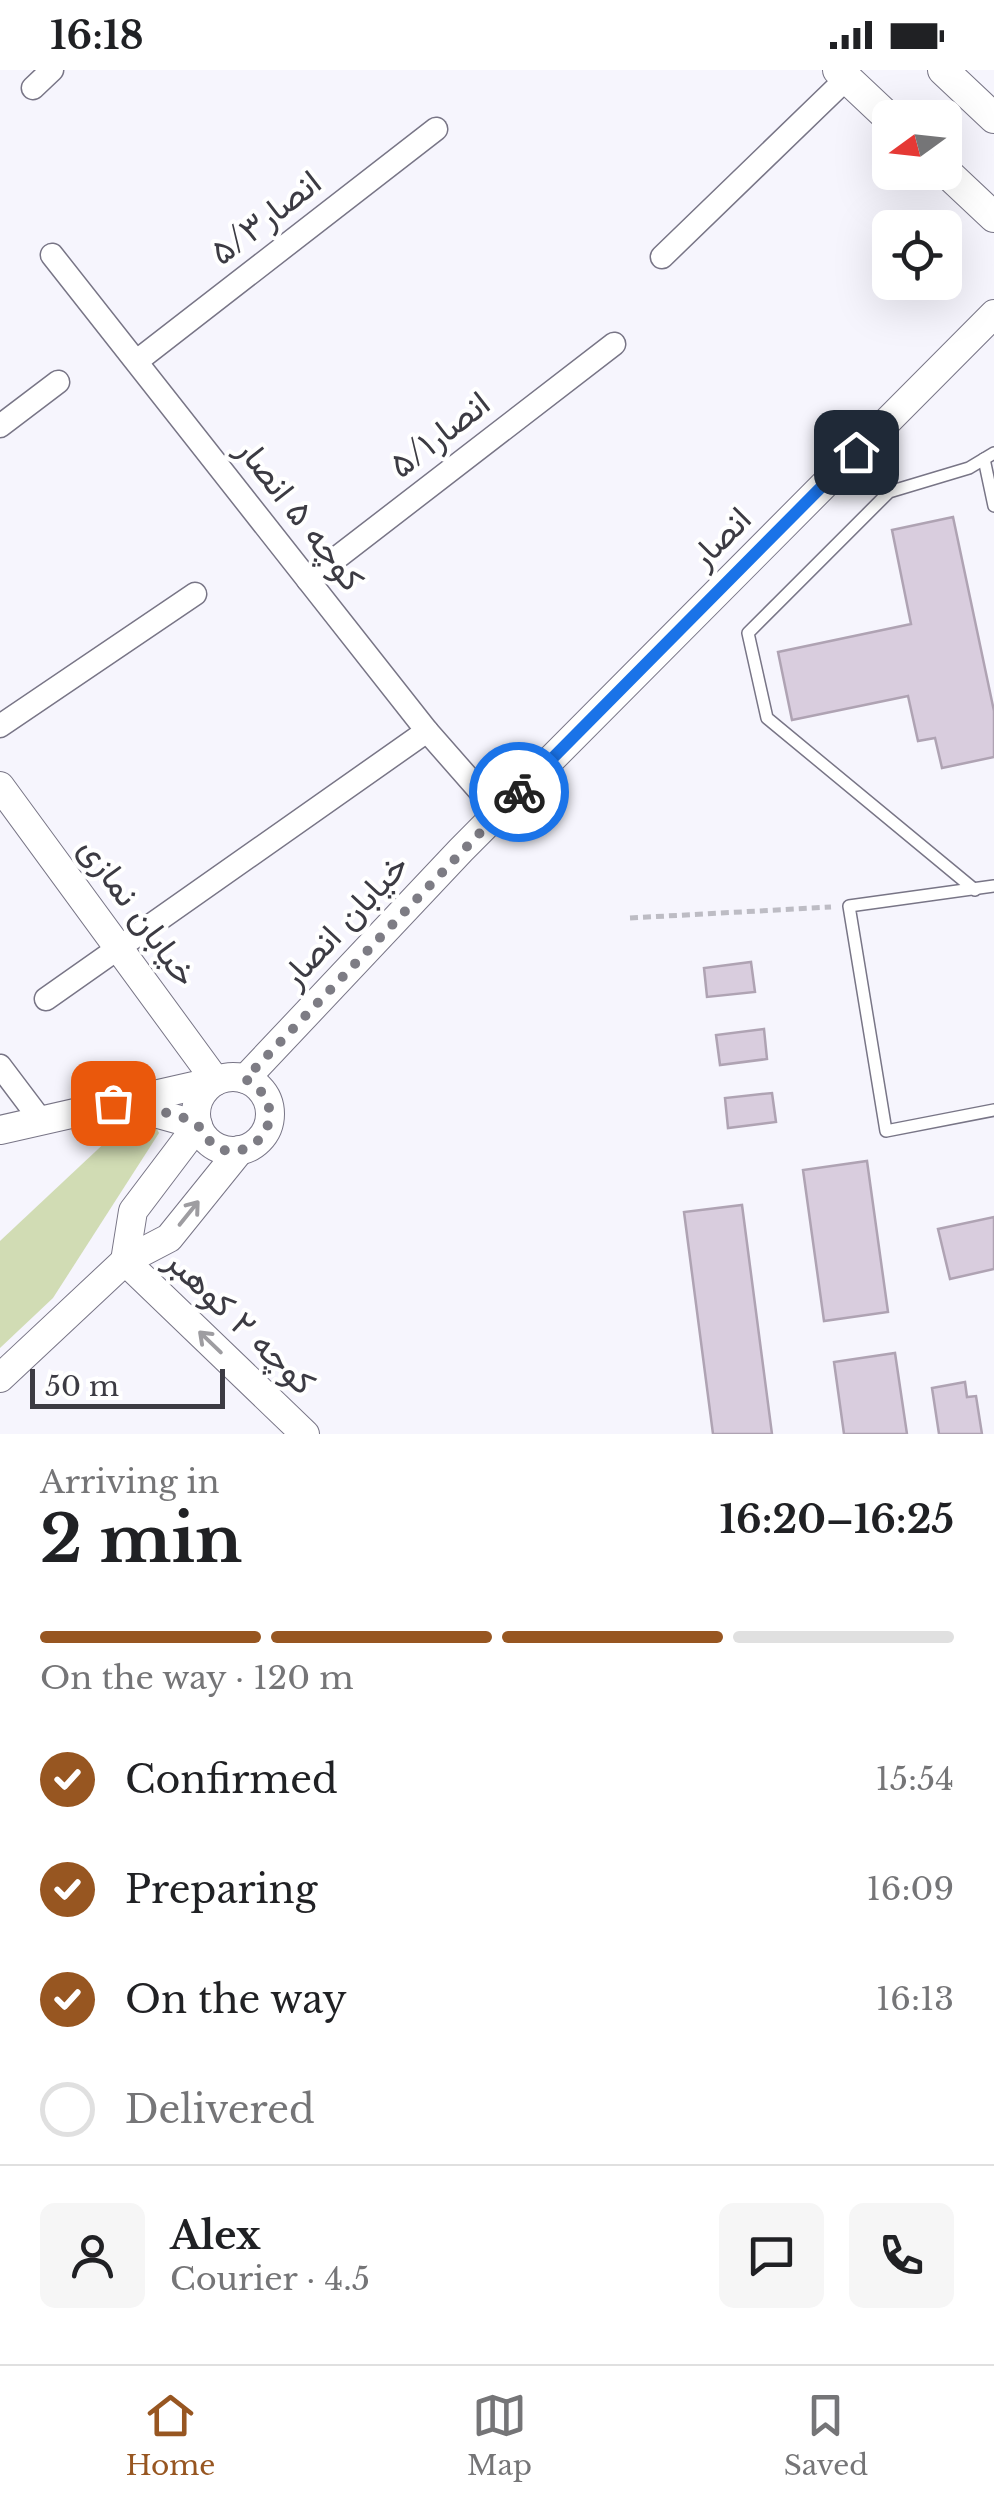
<!DOCTYPE html>
<meta charset="utf-8">
<style>
body{margin:0;font-family:"Libre Baskerville",Vazirmatn,serif;background:#f6f6f6;color:#202124;height:100vh;display:flex;flex-direction:column;font-size:38px;white-space:nowrap}
*{box-sizing:border-box;margin:0}
p{font-size:32px;color:#757577}
.icon{flex:none;width:55px;height:55px;fill:none;stroke:currentColor;stroke-width:2;stroke-linecap:round;stroke-linejoin:round}
.map{position:relative;height:1364px;overflow:hidden}
.panel{display:flex;flex-direction:column;background:#fff;flex:1}
.panel>*{flex:none}
.needle{width:65px;rotate:255deg}
.controls{position:absolute;left:872px;top:30px;display:grid;gap:20px}
.controls a{display:grid;place-items:center;width:90px;height:90px;border-radius:15px;background:#fff;box-shadow:0 10px 40px #0002;font-size:50px}
.scale{position:absolute;left:30px;bottom:25px;width:195px;box-sizing:border-box;padding-left:10px;border:5px solid #3c3b43;border-top:0;font-size:28px;line-height:35px;white-space:nowrap;color:#3c3b43;-webkit-text-stroke:8px #fff;paint-order:stroke}
.pin{position:absolute;display:grid;place-items:center;width:85px;height:85px;color:#fff;margin:-42px;border-radius:20px;box-shadow:0 5px 15px #0006}
.courier{position:absolute;display:grid;place-items:center;width:100px;height:100px;margin:-50px;border:8px solid #1a73e8;border-radius:50%;background:#fff;color:#222;box-shadow:0 2px 12px #0007}
.overview em{font-style:normal;font-weight:800}
.overview div{display:flex;flex-direction:column-reverse}
.overview{display:flex;align-items:center;justify-content:space-between;height:170px;padding:0 40px}
h1{font-size:65px;font-weight:800;line-height:75px}
.bar{display:grid;grid-template-columns:repeat(4,1fr);gap:15px 10px;align-content:center;height:120px;padding:0 40px}
.bar i{height:12px;border-radius:8px;background:#e0e0e0}
.bar .selected{background:#975621}
.bar p{grid-column:span 4}
.line{display:flex;align-items:center;gap:25px;padding:0 40px;border-top:2px solid #e0e0e0}
.line div{flex:1}
.round{display:grid;place-items:center;flex:none;width:105px;height:105px;border-radius:15px;background:#f6f6f6}
ol{padding:0 40px;list-style:none}
li{display:flex;align-items:center;gap:30px;height:110px}
li p{margin-inline-start:auto}
li .icon{padding:10px;border-radius:50%;background:#975621;color:#fff;stroke-width:4}
li:last-child{color:#757577}
li i{width:55px;height:55px;border:5px solid #e0e0e0;border-radius:50%}
.status{display:flex;justify-content:space-between;align-items:center;height:70px;padding:0 50px;background:#fff;direction:ltr}
.status svg{height:28px;fill:currentColor}
.tab-bar{display:flex;justify-content:space-around;align-items:center;height:140px;border-top:2px solid #e0e0e0;background:#fff;font-size:28px;color:#757577}
.tab-bar a{display:grid;justify-items:center;gap:5px}
.tab-bar .selected{color:#975621}
.map>svg:first-child{display:block}
.green{fill:#d1dcb4}
.building{fill:#d9cdde;stroke:#afa3b3;stroke-width:2.5}
.lines{fill:none;stroke-linecap:round;stroke-linejoin:round}
.service-casing{stroke:#787586;stroke-width:14}
.minor-casing{stroke:#787586;stroke-width:25}
.tertiary-casing{stroke:#787586;stroke-width:30}
.secondary-casing{stroke:#787586;stroke-width:32}
.path{stroke:#bdbcc4;stroke-width:5;stroke-dasharray:8 5;stroke-linecap:butt}
.service{stroke:#fff;stroke-width:11}
.minor{stroke:#fff;stroke-width:22}
.tertiary{stroke:#fff;stroke-width:28}
.secondary{stroke:#fff;stroke-width:30}
.oneway{stroke:#9e9da1}
.done{stroke:#7d7c84;stroke-width:10;stroke-dasharray:0 18}
.route{stroke:#1a73e8;stroke-width:12}
.labels{text-anchor:middle;dominant-baseline:central;stroke-width:8;stroke-linejoin:round;paint-order:stroke}
.street-label{font-size:35px;fill:#3c3b43;stroke:#fff}
</style>
<div class="status"><b>16:18</b><svg viewBox="0 0 49 12"><path d="M0 12V9h3v3zM5 12V6h3v6zM10 12V3h3v9zM15 12V0h3v12zM26 1h20v11H26zM47 4h2v5h-2z"/></svg></div>
<div class="map">
<svg width="994" height="1364" viewBox="0 0 994 1364">
<rect width="100%" height="100%" fill="#f6f5fd"/>
<!-- green -->
<path class="green" d="M150 1046 159 1063 53 1228 0 1278V1171L112 1066 130 1052Z"/>
<!-- building -->
<g class="building">
<path d="M953 447 994 641V687L942 698 935 668 918 671 908 626 792 650 778 582 911 554 892 460Z"/>
<path d="M751 892 755 922 707 927 704 898Z"/>
<path d="M764 959 767 989 720 995 716 965Z"/>
<path d="M772 1023 776 1052 728 1058 725 1028Z"/>
<path d="M867 1091 888 1242 824 1251 803 1100Z"/>
<path d="M742 1135 772 1364H713L684 1142Z"/>
<path d="M994 1147V1199L950 1209 938 1159Z"/>
<path d="M895 1283 907 1364H844L834 1292Z"/>
<path d="M965 1312 967 1327 976 1326 982 1364H939L932 1318Z"/>
</g>
<g class="lines">
<defs>
<g id="service">
<path d="M984 389 994 436"/>
<path d="M994 816 849 836 886 1061 994 1040"/>
<path d="M975 820 767 648 748 563 889 422 969 398 994 383"/>
</g>
<g id="minor">
<path d="M33 18 52 0"/>
<path d="M52 185 427 661 499 743"/>
<path d="M662 187 847 8"/>
<path d="M137 291 436 59"/>
<path d="M0 356 58 312"/>
<path d="M308 510 614 274"/>
<path d="M0 656 195 524"/>
<path d="M46 929 427 661"/>
<path d="M0 996 40 1049"/>
</g>
<g id="tertiary">
<path d="M0 716 216 1011 0 1060"/>
<circle cx="233" cy="1044" r="37"/>
<path d="M245 1009 461 780 994 244"/>
<path d="M125 1191 305 1364"/>
<path d="M125 1191 133 1141 198 1055 126 1035"/>
<path d="M0 1308 125 1191 169 1168 240 1080"/>
</g>
<g id="secondary">
<path d="M838 0 890 49"/>
<path d="M943 0 994 48"/>
<path d="M945 101 994 147"/>
</g>
</defs>
<!-- service casing -->
<use href="#service" class="service-casing"/>
<!-- minor casing -->
<use href="#minor" class="minor-casing"/>
<!-- tertiary casing -->
<use href="#tertiary" class="tertiary-casing"/>
<!-- secondary casing -->
<use href="#secondary" class="secondary-casing"/>
<!-- path -->
<path class="path" d="M630 848 831 837"/>
<!-- service -->
<use href="#service" class="service"/>
<!-- minor -->
<use href="#minor" class="minor"/>
<!-- tertiary -->
<use href="#tertiary" class="tertiary"/>
<!-- secondary -->
<use href="#secondary" class="secondary"/>
</g>
<!-- one-way arrows -->
<defs><path id="oneway-shaft" d="M-6 0H5M1.5-3L5.5 0L1.5 3" fill="none" stroke-width="1.6" stroke-linecap="round" stroke-linejoin="round" transform="scale(2.5)"/></defs>
<g class="oneway">
<use href="#oneway-shaft" transform="translate(189 1143) rotate(-51)"/>
<use href="#oneway-shaft" transform="translate(210 1272) rotate(-136)"/>
</g>
<g class="lines">
<!-- done -->
<path class="done" d="M113 1033C133 1037 182 1042 197 1055 205 1061 207 1072 218 1078 244 1090 274 1066 269 1038 266 1024 257 1016 245 1009L519 722"/>
<!-- route -->
<path class="route" d="M519 722 856 382"/>
</g>
<g class="labels">
<!-- street labels -->
<g class="street-label">
<text transform="translate(265 147) rotate(-38)">انصار۵/۳</text>
<text transform="translate(439 364) rotate(-38)">انصار۵/۱</text>
<text transform="translate(301 444) rotate(52)">کوچه ۵ انصار</text>
<text transform="translate(720 467) rotate(-45)">انصار</text>
<text transform="translate(139 841) rotate(54)">خیابان نمازی</text>
<text transform="translate(344 850) rotate(-47)">خیابان انصار</text>
<text transform="translate(241 1251) rotate(44)">کوچه ۲ کوهبر</text>
</g>
</g>
</svg>
<div class="controls">
<a><svg class="needle" viewBox="-14 -14 28 28"><path d="M0-13l5 13h-10z" fill="#e53935"/><path d="M0 13l5-13h-10z" fill="#757577"/></svg></a>
<a><svg class="icon" aria-label="locate" viewBox="0 0 24 24"><circle cx="12" cy="12" r="6"/><path d="M12 2v4M12 18v4M2 12h4M18 12h4"/></svg></a>
</div>
<div class="scale">50 m</div>
<div class="pin" style="left:113px;top:1033px;background:#ea580c"><svg class="icon" aria-label="bag" viewBox="0 0 24 24"><path d="M5 8h14l-1 12H6zM9 8a3 3 0 0 1 6 0"/></svg></div>
<div class="pin" style="left:856px;top:382px;background:#1f2937"><svg class="icon" aria-label="home" viewBox="0 0 24 24"><path d="M3 11l9-7 9 7M6 9v11h12V9"/></svg></div>
<div class="courier" style="left:519px;top:722px"><svg class="icon" aria-label="bike" viewBox="0 0 24 24"><circle cx="6" cy="16" r="4"/><circle cx="18" cy="16" r="4"/><path d="M6 16l4-8h5l3 8M10 8l3 8H6M13 5h3"/></svg></div>
</div>
<section class="panel">
<div class="overview"><div><h1>2 min</h1><p>Arriving in</p></div><em>16:20–16:25</em></div>
<div class="bar"><i class="selected"></i><i class="selected"></i><i class="selected"></i><i></i><p>On the way · 120 m</p></div>
<ol>
<li><svg class="icon" aria-label="check" viewBox="0 0 24 24"><path d="M5 12l5 5 9-10"/></svg>Confirmed<p>15:54</p></li>
<li><svg class="icon" aria-label="check" viewBox="0 0 24 24"><path d="M5 12l5 5 9-10"/></svg>Preparing<p>16:09</p></li>
<li><svg class="icon" aria-label="check" viewBox="0 0 24 24"><path d="M5 12l5 5 9-10"/></svg>On the way<p>16:13</p></li>
<li><i></i>Delivered</li>
</ol>
<div class="line" style="height:180px"><a class="round"><svg class="icon" aria-label="person" viewBox="0 0 24 24"><circle cx="12" cy="8" r="4"/><path d="M4 21q1-7 8-7t8 7"/></svg></a><div><b>Alex</b><p>Courier · 4.5</p></div><a class="round"><svg class="icon" aria-label="chat" viewBox="0 0 24 24"><path d="M4 5h16v11H9l-5 4z"/></svg></a><a class="round"><svg class="icon" aria-label="phone" viewBox="0 0 24 24"><path d="M5 4h4l2 5-3 2q2 4 5 5l2-3 5 2v4C11 20 4 13 5 4z"/></svg></a></div>
</section>
<nav class="tab-bar">
<a class="selected"><svg class="icon" aria-label="home" viewBox="0 0 24 24"><path d="M3 11l9-7 9 7M6 9v11h12V9"/></svg>Home</a>
<a><svg class="icon" aria-label="map" viewBox="0 0 24 24"><path d="M3 6l6-2 6 2 6-2v14l-6 2-6-2-6 2zM9 4v14M15 6v14"/></svg>Map</a>
<a><svg class="icon" aria-label="saved" viewBox="0 0 24 24"><path d="M7 4h10v16l-5-4-5 4z"/></svg>Saved</a>
</nav>
